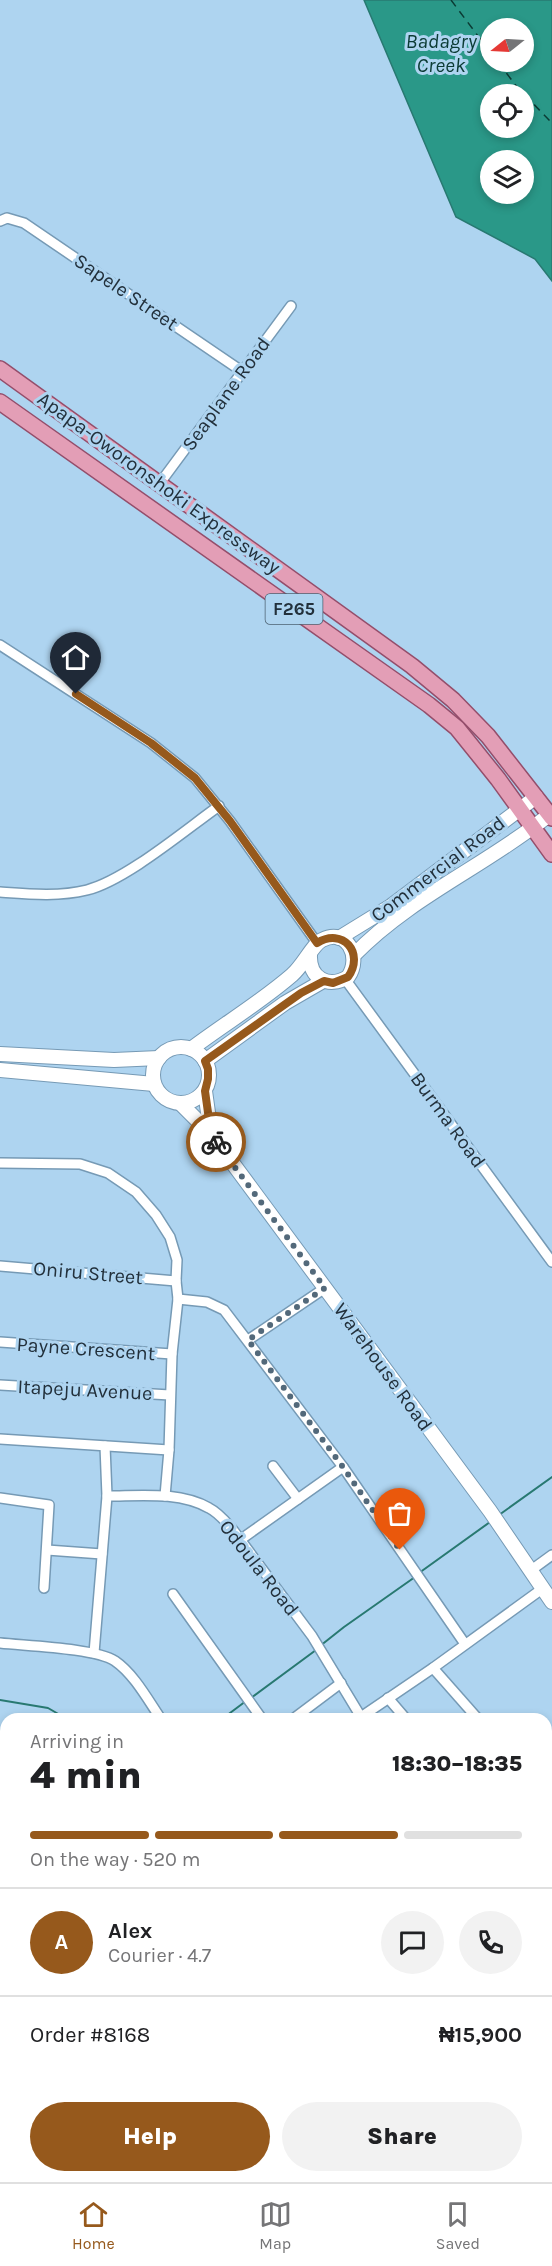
<!DOCTYPE html>
<meta charset="utf-8">
<style>
body{margin:0;font-family:Karla,sans-serif;background:#f2f2f2;color:#202124;height:100vh;display:flex;flex-direction:column;font-size:22px;white-space:nowrap}
*{box-sizing:border-box;margin:0}
p{font-size:20px;color:#757577}
.icon{flex:none;width:33px;height:33px;fill:none;stroke:currentColor;stroke-width:2;stroke-linecap:round;stroke-linejoin:round}
.map{position:relative;flex:1;overflow:hidden}
.panel{position:absolute;left:0px;top:1713px;width:552px;height:470px;display:flex;flex-direction:column;background:#fff;border-radius:18px 18px 0 0;box-shadow:0 3px 9px #0003}
.panel>*{flex:none}
.needle{width:39px;rotate:252deg}
.buttons{position:absolute;left:480px;top:18px;display:grid;gap:12px}
.buttons a{display:grid;place-items:center;width:54px;height:54px;border-radius:50%;background:#fff;box-shadow:0 3px 9px #0003;font-size:30px}
.pin{position:absolute;display:grid;place-items:center;width:51px;height:51px;color:#fff;margin:-62px -26px;border-radius:50% 50% 50% 0;rotate:-45deg;box-shadow:0 0 6px #0007}
.pin .icon{rotate:45deg}
.courier{position:absolute;display:grid;place-items:center;width:60px;height:60px;margin:-30px;border:4px solid #96591c;border-radius:50%;background:#fff;color:#222;box-shadow:0 2px 8px #0007}
.summary em{font-style:normal;font-weight:800}
.summary div{display:flex;flex-direction:column-reverse}
.summary{display:flex;align-items:center;justify-content:space-between;height:102px;padding:0 30px}
h1{font-size:39px;font-weight:800;line-height:45px}
.bar{display:grid;grid-template-columns:repeat(4,1fr);gap:9px 6px;align-content:center;height:72px;padding:0 30px}
.bar i{height:8px;border-radius:4px;background:#e0e0e0}
.bar .current{background:#96591c}
.bar p{grid-column:span 4}
.line{display:flex;align-items:center;gap:15px;padding:0 30px;border-top:2px solid #e0e0e0}
.line div{flex:1}
.round{display:grid;place-items:center;flex:none;width:63px;height:63px;border-radius:32px;background:#f2f2f2}
.primary-button{display:flex;gap:12px;margin-top:auto;padding:12px 30px}
.primary-button a{flex:1;height:69px;border-radius:36px;background:#96591c;color:#fff;font-size:24px;font-weight:800;line-height:69px;text-align:center}
.primary-button a+a{background:#f2f2f2;color:#202124}
.tab-bar{display:flex;justify-content:space-around;align-items:center;height:84px;border-top:2px solid #e0e0e0;background:#fff;font-size:16px;color:#757577}
.tab-bar a{display:grid;justify-items:center;gap:3px}
.tab-bar .current{color:#96591c}
.map>svg:first-child{display:block}
.green{fill:#ce9c72}
.water{fill:#2a9888;stroke:#287971;stroke-width:1.5;fill-rule:evenodd}
.lines{fill:none;stroke-linecap:round;stroke-linejoin:round}
.stream{stroke:#287971;stroke-width:2}
.ferry{stroke:#0b3b34;stroke-width:1.5;stroke-dasharray:8 6;stroke-linecap:butt}
.street-casing{stroke:#769ab5;stroke-width:12}
.secondary-casing{stroke:#769ab5;stroke-width:16}
.primary-casing{stroke:#944e6b;stroke-width:18}
.street{stroke:#fff;stroke-width:9}
.secondary{stroke:#fff;stroke-width:14}
.primary{stroke:#e39eb6;stroke-width:15}
.done{stroke:#53697a;stroke-width:6;stroke-dasharray:0 10.8}
.route{stroke:#96591c;stroke-width:8}
.labels{text-anchor:middle;dominant-baseline:central;stroke-width:6;stroke-linejoin:round;paint-order:stroke}
.shield{fill:#aed4f0;stroke:#4c6171;stroke-width:1.5}
.shield-label{font-size:18px;font-weight:bold;fill:#22303b}
.street-label{font-size:20px;fill:#22303b;stroke:#aed4f0}
.water-label{font-size:21px;font-style:italic;fill:#0b3b34;stroke:#aed4f0}
</style>
<div class="map">
<svg width="552" height="2182" viewBox="0 0 552 2182">
<rect width="100%" height="100%" fill="#aed4f0"/>
<!-- green -->
<g class="green">
<path d="M0 1936 6 1958V2175L0 2166Z"/>
<path d="M7 2177H93L96 2182H11Z"/>
</g>
<!-- water -->
<path class="water" d="M364 0H552V281L535 259 456 217ZM490 28H524V62H490ZM490 94H524V128H490ZM490 160H524V194H490Z"/>
<g class="lines">
<!-- stream -->
<g class="stream">
<path d="M499 1515 552 1477"/>
<path d="M419 1573 490 1522"/>
<path d="M320 1646 344 1627 415 1577"/>
<path d="M251 1698 316 1650"/>
<path d="M0 1700 48 1708 67 1719"/>
<path d="M222 1719 246 1701"/>
</g>
<!-- ferry -->
<g class="ferry">
<path d="M451 0 490 52"/>
<path d="M498 62 517 87 552 123"/>
</g>
<defs>
<g id="street">
<path d="M0 221 7 218 24 223 243 372"/>
<path d="M160 483 291 306"/>
<path d="M0 645 151 743 195 778 230 821 317 943"/>
<path d="M0 892C28 894 59 897 87 890 126 880 185 830 219 806"/>
<path d="M345 979 552 1262"/>
<path d="M0 1163 80 1164 108 1173 136 1192 156 1215 170 1237 177 1260 176 1281 178 1299 172 1354 169 1450 165 1496"/>
<path d="M0 1266 176 1281"/>
<path d="M178 1299 207 1302 224 1310 343 1467 465 1644"/>
<path d="M248 1340 325 1288"/>
<path d="M0 1342 172 1354"/>
<path d="M0 1385 170 1395"/>
<path d="M0 1439 169 1450"/>
<path d="M273 1466 298 1499"/>
<path d="M107 1496C139 1496 179 1491 209 1508 219 1513 226 1522 233 1530L312 1636 361 1717"/>
<path d="M0 1498 49 1505 44 1588"/>
<path d="M240 1540 343 1467"/>
<path d="M47 1550 102 1554"/>
<path d="M530 1571 552 1555"/>
<path d="M173 1594 262 1719"/>
<path d="M0 1643C26 1646 95 1648 115 1661 134 1674 148 1700 161 1719"/>
<path d="M94 1653 107 1496 105 1446"/>
<path d="M433 1668 478 1719"/>
<path d="M388 1698 406 1719"/>
<path d="M293 1719 341 1683"/>
<path d="M358 1719 433 1668 542 1589"/>
<path d="M509 1719H512"/>
<path d="M546 1749 552 1756"/>
<path d="M546 1909 552 1904"/>
<path d="M546 2028 552 2031"/>
<path d="M546 2128 552 2130"/>
<path d="M275 2176 277 2182"/>
<path d="M368 2182 369 2176"/>
</g>
<g id="secondary">
<path d="M339 938 391 906 536 797"/>
<path d="M354 955C410 897 487 865 549 815"/>
<circle cx="181" cy="1075" r="28"/>
<path d="M191 1049C224 1024 261 1002 292 975 303 966 313 944 322 940 347 927 362 957 348 977 328 989 309 978 310 955"/>
<path d="M0 1054 114 1060 159 1058"/>
<path d="M205 1061 285 1003 323 981"/>
<path d="M0 1070 154 1084"/>
<path d="M205 1091 211 1134"/>
<path d="M180 1103 211 1134 490 1511 552 1602"/>
</g>
<g id="primary">
<path d="M0 369 412 666 453 700 488 736 552 818"/>
<path d="M0 402 429 705 457 728 498 779 552 854"/>
</g>
</defs>
<!-- street casing -->
<use href="#street" class="street-casing"/>
<!-- secondary casing -->
<use href="#secondary" class="secondary-casing"/>
<!-- primary casing -->
<use href="#primary" class="primary-casing"/>
<!-- street -->
<use href="#street" class="street"/>
<!-- secondary -->
<use href="#secondary" class="secondary"/>
<!-- primary -->
<use href="#primary" class="primary"/>
</g>
<g class="lines">
<!-- done -->
<path class="done" d="M216 1142 325 1288 248 1340 343 1467 400 1550"/>
<!-- route -->
<path class="route" d="M76 694 151 743 195 778 230 821 317 943C343 927 365 953 348 977L333 983 324 981 301 993 205 1061 208 1069V1079L205 1091 211 1134 216 1142"/>
</g>
<g class="labels">
<!-- shield labels -->
<rect class="shield" x="265.5" y="594" width="57" height="30" rx="4.5"/>
<g class="shield-label">
<text x="294" y="609">F265</text>
</g>
<!-- street labels -->
<g class="street-label">
<text transform="translate(126 292) rotate(34)">Sapele Street</text>
<text transform="translate(226 394) rotate(-54)">Seaplane Road</text>
<text transform="translate(159 483) rotate(36)">Apapa-Oworonshoki Expressway</text>
<text transform="translate(438 869) rotate(-37)">Commercial Road</text>
<text transform="translate(448 1120) rotate(54)">Burma Road</text>
<text transform="translate(88 1273) rotate(5)">Oniru Street</text>
<text transform="translate(86 1349) rotate(4)">Payne Crescent</text>
<text transform="translate(383 1367) rotate(54)">Warehouse Road</text>
<text transform="translate(85 1390) rotate(3)">Itapeju Avenue</text>
<text transform="translate(259 1568) rotate(52)">Odoula Road</text>
</g>
<!-- water labels -->
<g class="water-label">
<text x="441" y="41">Badagry<tspan x="441" dy="24">Creek</tspan></text>
</g>
</g>
</svg>
<div class="buttons">
<a><svg class="needle" viewBox="-14 -14 28 28"><path d="M0-13l5 13h-10z" fill="#e53935"/><path d="M0 13l5-13h-10z" fill="#757577"/></svg></a>
<a><svg class="icon" aria-label="locate" viewBox="0 0 24 24"><circle cx="12" cy="12" r="6"/><path d="M12 2v4M12 18v4M2 12h4M18 12h4"/></svg></a>
<a><svg class="icon" aria-label="layers" viewBox="0 0 24 24"><path d="M12 4l9 5-9 5-9-5zM3 14l9 5 9-5"/></svg></a>
</div>
<div class="pin" style="left:400px;top:1550px;background:#ea580c"><svg class="icon" aria-label="bag" viewBox="0 0 24 24"><path d="M5 8h14l-1 12H6zM9 8a3 3 0 0 1 6 0"/></svg></div>
<div class="pin" style="left:76px;top:694px;background:#1f2937"><svg class="icon" aria-label="home" viewBox="0 0 24 24"><path d="M3 11l9-7 9 7M6 9v11h12V9"/></svg></div>
<div class="courier" style="left:216px;top:1142px"><svg class="icon" aria-label="bike" viewBox="0 0 24 24"><circle cx="6" cy="16" r="4"/><circle cx="18" cy="16" r="4"/><path d="M6 16l4-8h5l3 8M10 8l3 8H6M13 5h3"/></svg></div>
<section class="panel">
<div class="summary"><div><h1>4 min</h1><p>Arriving in</p></div><em>18:30–18:35</em></div>
<div class="bar"><i class="current"></i><i class="current"></i><i class="current"></i><i></i><p>On the way · 520 m</p></div>
<div class="line" style="height:108px"><b class="round" style="background:#96591c;color:#fff">A</b><div><b>Alex</b><p>Courier · 4.7</p></div><a class="round"><svg class="icon" aria-label="chat" viewBox="0 0 24 24"><path d="M4 5h16v11H9l-5 4z"/></svg></a><a class="round"><svg class="icon" aria-label="phone" viewBox="0 0 24 24"><path d="M5 4h4l2 5-3 2q2 4 5 5l2-3 5 2v4C11 20 4 13 5 4z"/></svg></a></div>
<div class="line" style="height:78px"><div>Order #8168</div><b>₦15,900</b></div>
<div class="primary-button"><a>Help</a><a>Share</a></div>
</section>
</div>
<nav class="tab-bar">
<a class="current"><svg class="icon" aria-label="home" viewBox="0 0 24 24"><path d="M3 11l9-7 9 7M6 9v11h12V9"/></svg>Home</a>
<a><svg class="icon" aria-label="map" viewBox="0 0 24 24"><path d="M3 6l6-2 6 2 6-2v14l-6 2-6-2-6 2zM9 4v14M15 6v14"/></svg>Map</a>
<a><svg class="icon" aria-label="saved" viewBox="0 0 24 24"><path d="M7 4h10v16l-5-4-5 4z"/></svg>Saved</a>
</nav>
